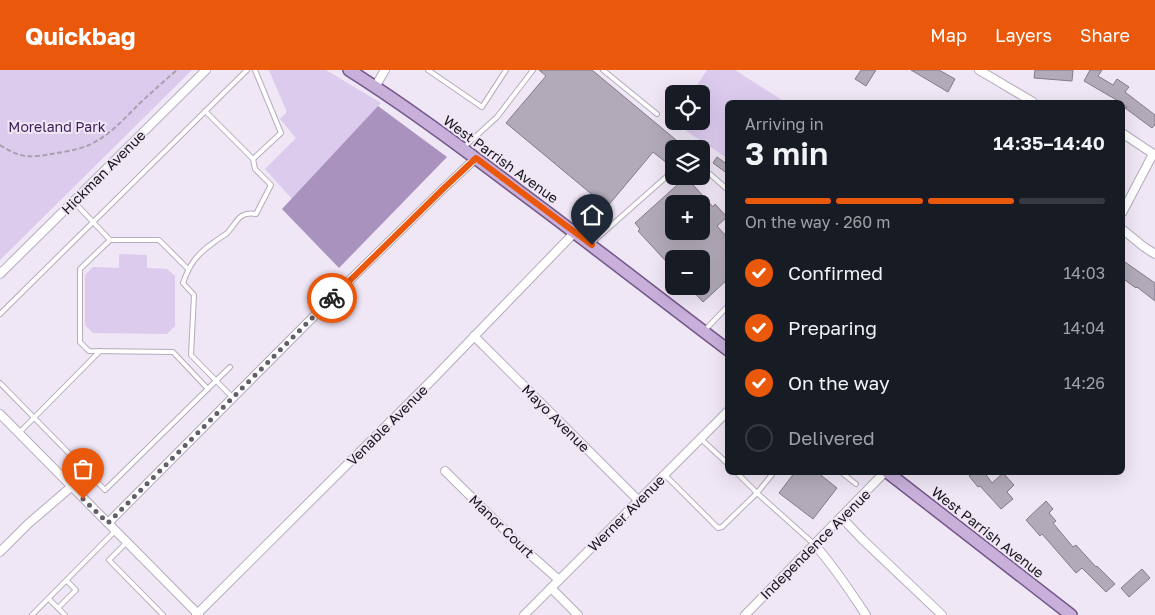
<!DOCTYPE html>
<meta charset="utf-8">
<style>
body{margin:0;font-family:"Golos Text",sans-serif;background:#242831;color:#f1f3f6;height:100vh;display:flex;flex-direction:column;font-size:19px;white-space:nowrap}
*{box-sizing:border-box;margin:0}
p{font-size:16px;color:#9ea1a6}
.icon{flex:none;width:28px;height:28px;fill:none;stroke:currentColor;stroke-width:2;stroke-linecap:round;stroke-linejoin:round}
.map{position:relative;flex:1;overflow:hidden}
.side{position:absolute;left:725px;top:30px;width:400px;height:375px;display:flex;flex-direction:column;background:#171b24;border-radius:8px;box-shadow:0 5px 20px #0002}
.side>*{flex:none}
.fabs{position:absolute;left:665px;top:15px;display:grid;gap:10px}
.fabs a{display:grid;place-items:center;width:45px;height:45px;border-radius:8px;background:#171b24;box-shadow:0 5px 20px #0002;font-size:25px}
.pin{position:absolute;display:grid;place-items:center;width:42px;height:42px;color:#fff;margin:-51px -21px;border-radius:50% 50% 50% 0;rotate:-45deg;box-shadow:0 0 5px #0007}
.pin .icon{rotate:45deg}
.courier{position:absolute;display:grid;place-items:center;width:50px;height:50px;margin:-25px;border:4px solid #ea580c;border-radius:50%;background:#fff;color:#222;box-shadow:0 1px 6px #0007}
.head em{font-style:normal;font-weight:600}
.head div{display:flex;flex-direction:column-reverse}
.head{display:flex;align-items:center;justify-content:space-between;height:85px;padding:0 20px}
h1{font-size:32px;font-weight:600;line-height:38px}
.bar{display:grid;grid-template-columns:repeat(4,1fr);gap:8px 5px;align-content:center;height:60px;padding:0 20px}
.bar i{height:6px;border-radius:4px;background:#363941}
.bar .active{background:#ea580c}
.bar p{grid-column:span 4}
ol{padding:0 20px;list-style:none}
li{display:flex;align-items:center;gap:15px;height:55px}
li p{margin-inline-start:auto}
li .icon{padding:5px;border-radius:50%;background:#ea580c;color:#fff;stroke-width:4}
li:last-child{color:#9ea1a6}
li i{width:28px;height:28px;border:2px solid #363941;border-radius:50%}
header{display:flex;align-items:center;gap:30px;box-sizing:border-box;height:70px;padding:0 25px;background:#ea580c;color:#fff}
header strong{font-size:24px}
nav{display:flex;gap:28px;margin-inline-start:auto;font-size:18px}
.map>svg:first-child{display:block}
.green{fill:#ddcbee}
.water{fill:#aa92bf}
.building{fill:#b2aab9;stroke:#837b8a;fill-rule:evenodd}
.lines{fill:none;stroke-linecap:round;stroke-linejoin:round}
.lane-casing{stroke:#b4acbb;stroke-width:6}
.street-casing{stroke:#b4acbb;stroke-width:10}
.primary-casing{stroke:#725788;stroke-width:14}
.path{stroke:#a8a1ad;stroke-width:2;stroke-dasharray:5 2.5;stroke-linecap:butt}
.lane{stroke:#fff;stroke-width:4}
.street{stroke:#fff;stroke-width:8}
.primary{stroke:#c8b0db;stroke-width:11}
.done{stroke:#635e68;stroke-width:5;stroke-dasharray:0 9}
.route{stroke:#ea580c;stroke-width:6}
.labels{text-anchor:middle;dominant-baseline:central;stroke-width:4;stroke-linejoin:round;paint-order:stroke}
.park-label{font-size:14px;fill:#3d1c54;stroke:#efe6f6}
.street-label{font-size:14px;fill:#18151b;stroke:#efe6f6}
</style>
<header>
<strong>Quickbag</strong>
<nav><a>Map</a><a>Layers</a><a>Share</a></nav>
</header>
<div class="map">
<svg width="1155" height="545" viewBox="0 0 1155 545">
<rect width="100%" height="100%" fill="#efe6f6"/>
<!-- green -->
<g class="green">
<path d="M0 0H192L0 190Z"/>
<path d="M269 0H326L381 33 292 129 265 99 296 68 280 49 286 43V40Z"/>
<path d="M707 0H735L785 32H728L727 88 673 52 674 51H701V24H691Z"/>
<path d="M119 184 147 185V198L167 199 175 206V256L167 264 93 263 85 255V205L93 197 119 198Z"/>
</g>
<!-- water -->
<path class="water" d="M378 36 447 87 339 198 282 139Z"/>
<!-- building -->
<g class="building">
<path d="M539 0H592L687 79H674V87L668 94 653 82 607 137 506 53 546 6Z"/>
<path d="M861 0H876L866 16 855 9Z"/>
<path d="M911 0H939L955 9 948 22Z"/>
<path d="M1035 0H1073L1072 11 1034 8Z"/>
<path d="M1090 0H1102L1098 6 1113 15 1117 9 1129 17 1125 22 1155 45V55L1152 58 1125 38 1127 37 1122 34V32H1120L1084 11Z"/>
<path d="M717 87 728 95V104L713 93Z"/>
<path d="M686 107 713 137 715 134 727 147 717 156 728 168V209L703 232 688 216H701V189H674V200L638 161 640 159 635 153ZM674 134H701V161H674Z"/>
<path d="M1122 190 1155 213V231L1137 217 1136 218 1122 208Z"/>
<path d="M795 402H817L837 418 813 449 779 423Z"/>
<path d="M974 402H984L992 413 1003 403 1014 415 1007 422 1013 429 1001 439 980 416 978 417 969 406Z"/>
<path d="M1046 431 1053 439 1049 443 1056 451 1053 453 1073 477 1076 475 1096 497 1097 496 1115 514 1106 522 1082 498 1076 503 1042 464 1040 466 1026 450Z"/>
<path d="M1142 499 1150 508 1129 527 1121 518Z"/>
</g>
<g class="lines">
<defs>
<g id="lane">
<path d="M428 0 482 37 506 0"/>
<path d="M603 0 657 44"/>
<path d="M205 41 253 89 255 99 271 115 256 144C237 141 237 154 226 164 221 167 217 170 213 173 197 184 189 195 183 213L194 225 191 285 233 328"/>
<path d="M463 78 497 47 533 0"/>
<path d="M253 89 281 63 255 0"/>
<path d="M701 100 710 104 728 120"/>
<path d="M74 132 110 170"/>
<path d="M728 151V161"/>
<path d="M593 173 596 169 674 100"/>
<path d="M188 199 159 170H110L80 199V272L89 281 173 282 208 319"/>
<path d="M0 244 247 0"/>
<path d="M705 260 728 236"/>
<path d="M0 313 105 420 230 297"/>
<path d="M19 363 100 281"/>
<path d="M700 368 728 394"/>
<path d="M774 402 757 423 814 474"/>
<path d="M841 402 856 414"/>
<path d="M664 404 718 458 722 457 757 423 736 402"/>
<path d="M127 472 109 490 163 545"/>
<path d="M49 529 65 545"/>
<path d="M58 538 76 520 67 511"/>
<path d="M32 545 115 461"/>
</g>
<g id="street">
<path d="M979 0 1033 32"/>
<path d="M375 17 385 0"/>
<path d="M1122 63 1155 85"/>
<path d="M1122 143 1153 84"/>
<path d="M1122 159 1144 177 1155 184"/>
<path d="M0 204 206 0"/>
<path d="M474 266 638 430"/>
<path d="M0 344 199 545"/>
<path d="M445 401 525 480 559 510"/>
<path d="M841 447 862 469 942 545"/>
<path d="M108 453 356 204 444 118 476 88"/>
<path d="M814 474C834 496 850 521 866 545"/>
<path d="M0 482 28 454 71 417"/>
<path d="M551 518 578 545"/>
<path d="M196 545 433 309 575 162"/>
<path d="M524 545 728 341"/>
<path d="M745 545 885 402"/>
</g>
<g id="primary">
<path d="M349 0C408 37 464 79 519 121 589 173 658 227 728 280"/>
<path d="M887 402 1071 545"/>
</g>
</defs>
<!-- lane casing -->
<use href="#lane" class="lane-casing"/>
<!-- street casing -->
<use href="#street" class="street-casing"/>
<!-- primary casing -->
<use href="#primary" class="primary-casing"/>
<!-- path -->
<path class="path" d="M0 75C20 88 29 88 51 84 63 82 78 80 89 75 109 66 124 49 139 34 152 22 164 11 177 0"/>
<!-- lane -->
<use href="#lane" class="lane"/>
<!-- street -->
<use href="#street" class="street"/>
<!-- primary -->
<use href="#primary" class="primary"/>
</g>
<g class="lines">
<!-- done -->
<path class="done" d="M83 429 108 453 332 228"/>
<!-- route -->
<path class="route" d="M332 228 444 118 476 88 592 175"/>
</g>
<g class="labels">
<!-- park labels -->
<g class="park-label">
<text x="57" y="56">Moreland Park</text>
</g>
<!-- street labels -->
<g class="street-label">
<text transform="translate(501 89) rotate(36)">West Parrish Avenue</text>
<text transform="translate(103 102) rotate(-45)">Hickman Avenue</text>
<text transform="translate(556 348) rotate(45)">Mayo Avenue</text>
<text transform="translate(387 355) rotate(-45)">Venable Avenue</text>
<text transform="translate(626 443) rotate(-45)">Werner Avenue</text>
<text transform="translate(502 456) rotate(44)">Manor Court</text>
<text transform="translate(988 462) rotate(38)">West Parrish Avenue</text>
<text transform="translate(815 474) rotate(-45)">Independence Avenue</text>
</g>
</g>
</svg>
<div class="fabs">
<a><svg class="icon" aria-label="locate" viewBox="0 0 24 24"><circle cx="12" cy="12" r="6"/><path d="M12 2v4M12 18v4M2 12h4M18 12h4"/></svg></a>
<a><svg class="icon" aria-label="layers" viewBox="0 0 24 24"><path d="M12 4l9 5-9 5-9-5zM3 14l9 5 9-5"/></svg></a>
<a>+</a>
<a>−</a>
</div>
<div class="pin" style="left:83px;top:429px;background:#ea580c"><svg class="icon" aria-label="bag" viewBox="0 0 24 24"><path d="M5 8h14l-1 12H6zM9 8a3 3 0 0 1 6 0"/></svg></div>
<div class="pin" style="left:592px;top:175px;background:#1f2937"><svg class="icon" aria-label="home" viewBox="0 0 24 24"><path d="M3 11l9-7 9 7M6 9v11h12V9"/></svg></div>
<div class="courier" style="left:332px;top:228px"><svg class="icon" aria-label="bike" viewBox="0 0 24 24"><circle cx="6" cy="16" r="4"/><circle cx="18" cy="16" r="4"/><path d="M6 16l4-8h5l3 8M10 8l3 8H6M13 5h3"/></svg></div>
<section class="side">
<div class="head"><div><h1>3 min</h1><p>Arriving in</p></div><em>14:35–14:40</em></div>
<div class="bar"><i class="active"></i><i class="active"></i><i class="active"></i><i></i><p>On the way · 260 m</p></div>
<ol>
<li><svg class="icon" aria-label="check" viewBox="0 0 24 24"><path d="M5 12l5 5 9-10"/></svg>Confirmed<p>14:03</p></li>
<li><svg class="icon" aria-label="check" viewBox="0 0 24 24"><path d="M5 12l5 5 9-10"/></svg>Preparing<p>14:04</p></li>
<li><svg class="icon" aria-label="check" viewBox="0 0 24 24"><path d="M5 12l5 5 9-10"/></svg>On the way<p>14:26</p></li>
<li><i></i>Delivered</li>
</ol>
</section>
</div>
